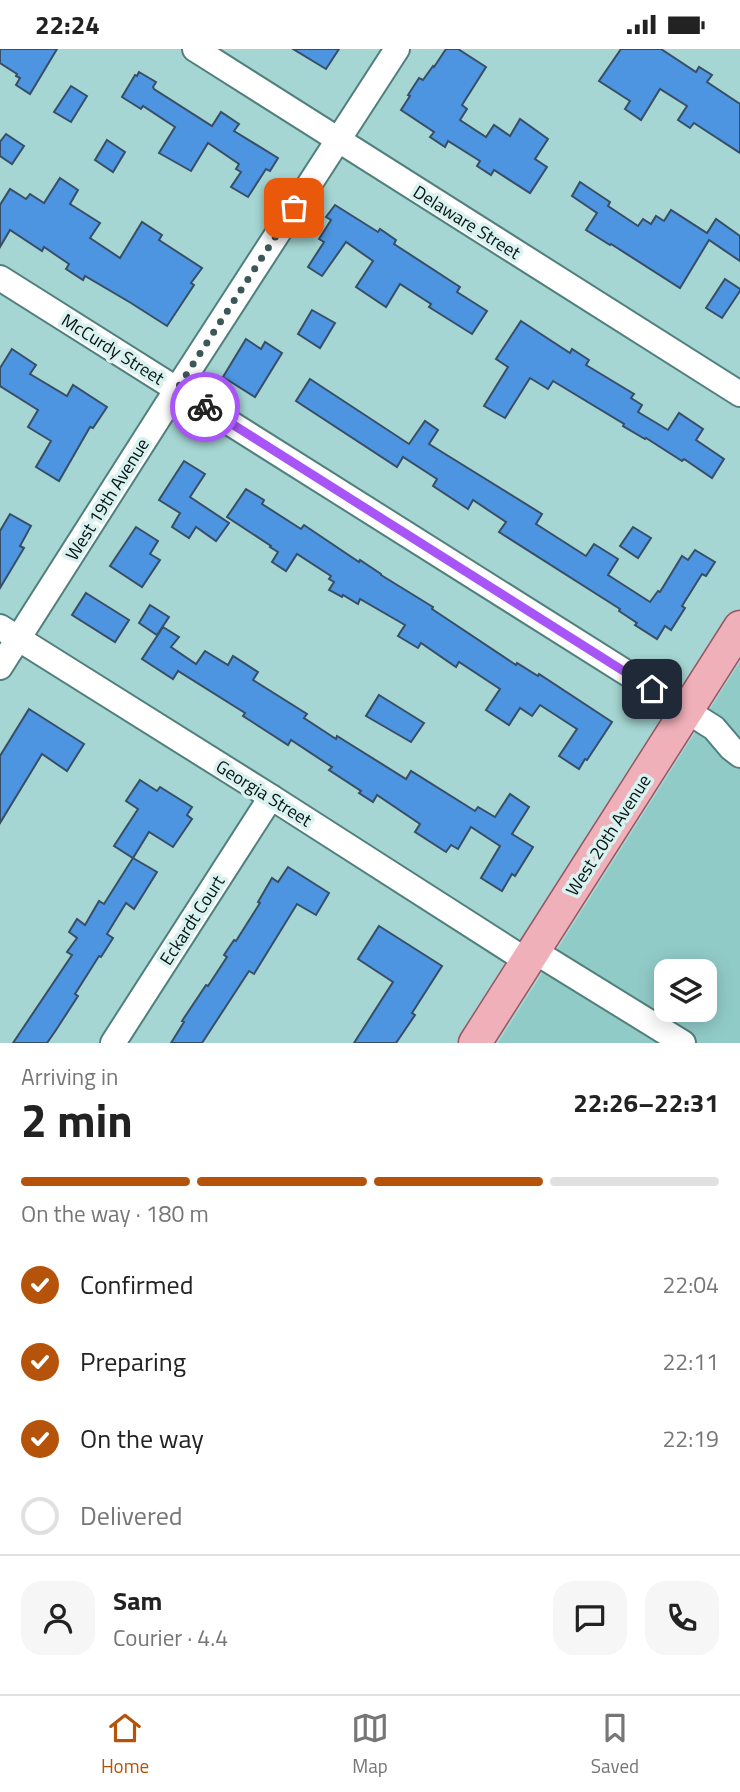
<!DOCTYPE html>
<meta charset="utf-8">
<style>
body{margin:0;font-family:"Titillium Web",sans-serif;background:#f6f6f6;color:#222;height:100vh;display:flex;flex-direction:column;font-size:26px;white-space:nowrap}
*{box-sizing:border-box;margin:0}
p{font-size:23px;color:#767676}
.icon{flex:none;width:38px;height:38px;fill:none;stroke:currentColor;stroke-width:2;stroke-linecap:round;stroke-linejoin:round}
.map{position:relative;height:994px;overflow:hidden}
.side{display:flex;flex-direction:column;background:#fff;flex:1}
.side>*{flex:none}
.tools{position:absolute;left:654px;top:910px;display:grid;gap:14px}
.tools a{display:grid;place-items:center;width:63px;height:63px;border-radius:14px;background:#fff;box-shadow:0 4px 18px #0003;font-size:35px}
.pin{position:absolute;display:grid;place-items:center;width:60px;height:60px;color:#fff;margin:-30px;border-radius:14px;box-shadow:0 4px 10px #0006}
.courier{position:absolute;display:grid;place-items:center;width:70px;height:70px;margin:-35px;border:5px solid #a855f7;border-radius:50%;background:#fff;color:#222;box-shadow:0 2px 9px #0007}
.summary em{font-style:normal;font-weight:700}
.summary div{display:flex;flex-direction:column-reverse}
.summary{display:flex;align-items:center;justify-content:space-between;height:119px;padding:0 21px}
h1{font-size:46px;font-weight:700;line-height:52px}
.bar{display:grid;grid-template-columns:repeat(4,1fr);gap:10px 7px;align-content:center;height:84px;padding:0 21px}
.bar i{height:9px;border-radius:5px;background:#e0e0e0}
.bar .on{background:#b45309}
.bar p{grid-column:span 4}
.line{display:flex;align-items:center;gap:18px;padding:0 21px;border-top:2px solid #e0e0e0}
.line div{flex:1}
.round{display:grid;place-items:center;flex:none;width:74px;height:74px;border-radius:21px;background:#f6f6f6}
ol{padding:0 21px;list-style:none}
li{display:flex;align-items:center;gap:21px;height:77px}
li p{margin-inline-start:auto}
li .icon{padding:7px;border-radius:50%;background:#b45309;color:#fff;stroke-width:4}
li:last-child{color:#767676}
li i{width:38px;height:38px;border:4px solid #e0e0e0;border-radius:50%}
.status{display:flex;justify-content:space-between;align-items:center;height:49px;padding:0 35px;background:#fff;direction:ltr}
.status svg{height:19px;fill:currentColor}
.menu{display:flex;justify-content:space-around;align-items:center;height:98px;border-top:2px solid #e0e0e0;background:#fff;font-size:19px;color:#767676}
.menu a{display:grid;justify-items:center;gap:4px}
.menu .on{color:#b45309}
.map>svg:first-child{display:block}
.built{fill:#91cbc8;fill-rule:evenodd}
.building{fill:#4d95e0;stroke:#384e67;stroke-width:2}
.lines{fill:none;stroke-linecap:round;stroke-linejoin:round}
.minor-casing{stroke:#517f7c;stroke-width:28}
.major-casing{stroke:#975761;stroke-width:35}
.minor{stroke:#fff;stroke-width:24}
.major{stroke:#f0b0b9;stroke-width:32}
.done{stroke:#3c5856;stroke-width:7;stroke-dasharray:0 12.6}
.route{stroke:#a855f7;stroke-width:9}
.labels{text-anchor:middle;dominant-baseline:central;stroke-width:7;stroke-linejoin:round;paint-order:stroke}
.street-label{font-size:18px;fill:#031413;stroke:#d9f1ef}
</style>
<div class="status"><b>22:24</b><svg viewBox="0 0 49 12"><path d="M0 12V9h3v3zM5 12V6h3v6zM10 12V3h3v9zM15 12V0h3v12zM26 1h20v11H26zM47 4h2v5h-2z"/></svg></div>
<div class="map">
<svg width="740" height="994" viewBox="0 0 740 994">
<rect width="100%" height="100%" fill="#a5d6d3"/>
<!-- built -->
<path class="built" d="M740 613V994H498ZM667 922H705V961H667Z"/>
<!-- building -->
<g class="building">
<path d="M0 0H57L30 45 16 36 20 29 16 27 17 25 0 14Z"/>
<path d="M293 0H339L326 20Z"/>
<path d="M446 0H458L486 18 462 56 467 60 460 71 486 88 494 76 510 87 520 70 548 90 535 110 547 118 530 144 494 121 491 126 477 117 480 112 448 92 445 98 430 88 434 83 401 61 410 47 408 46 419 29 423 31 433 17 434 18Z"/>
<path d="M621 0H661L696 23 699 18 712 26 707 33 740 55V104L694 74 690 79 678 71 687 57 660 40 641 71 625 60 630 52 599 32Z"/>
<path d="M139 23 156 33 153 38 154 40 212 77 221 63 239 75 234 82 278 109 270 122 266 120 248 148 231 138 241 123 236 120 239 115 208 94 191 122 159 104 175 78 143 57 141 60 122 48 135 26 137 27Z"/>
<path d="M71 37 87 47 71 73 54 63Z"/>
<path d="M6 85 24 97 12 115 0 107V93Z"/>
<path d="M107 91 125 103 113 123 95 111Z"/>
<path d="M60 129 78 141 70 155 100 174 90 189 120 209 142 173 162 186 159 191 202 219 191 234 194 236 167 277 131 254 85 227 83 231 66 220 69 215 44 198 42 202 10 181 0 198V156L10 140 26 150 30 145 44 154Z"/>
<path d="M580 133 610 153 608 157 638 177 643 170 651 175 656 167 664 172 671 161 707 184 716 170 740 187V212L709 191 680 239 611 195 610 196 586 181 597 164 572 147Z"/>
<path d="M335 156 378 183 380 180 396 191 394 195 460 238 457 243 487 262 472 285 429 258 431 255 400 235 386 258 356 238 373 212 346 193 322 227 308 218 324 193 319 190 331 171 326 168Z"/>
<path d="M725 230 740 240V242L722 269 706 259Z"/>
<path d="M312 261 335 274 320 299 298 285Z"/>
<path d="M521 272 570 304 572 300 589 311 586 316 634 345 631 349 642 356 638 363 668 381 679 364 703 380 696 391 724 410 712 429 684 410 682 412 646 389 645 390 623 377 624 375 553 332 548 340 530 329 505 369 484 357 508 318 496 310Z"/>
<path d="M246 290 261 300 265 293 282 304 255 348 223 328Z"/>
<path d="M12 300 36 316 30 325 67 347 73 336 107 358 93 379 90 378 59 432 36 418 51 392 28 378 38 361 0 337V319Z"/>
<path d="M310 330 409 395 425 372 438 381 429 395 542 465 536 475 586 507 594 495 618 510 608 526 650 553 658 542 660 543 682 507 688 511 695 501 715 513 706 527 702 525 682 557 685 559 671 581 665 577 657 590 635 576 637 574 619 562 620 560 499 483 506 473 473 451 468 460 433 437 437 430 403 408 397 418 296 352Z"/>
<path d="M184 412 205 425 190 448 229 474 216 492 196 478 189 489 172 478 180 464 159 451Z"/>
<path d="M246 440 264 451 262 455 301 480 304 476 359 513 360 511 381 525V526L433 558 432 560 516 616 517 614 538 627 539 625 612 673 587 711 585 710 579 720 559 707 577 680 540 656 532 667 520 659 509 676 486 661 500 640 459 613 456 618 421 594 418 599 398 587 405 576 360 550 358 555 343 546 342 548 329 541 334 533 329 530 331 527 297 505 286 522 272 513 278 503 270 498 271 497 227 468Z"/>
<path d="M10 465 31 477 20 497 24 499 0 539V482Z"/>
<path d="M136 478 158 492 150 505 160 511 142 538 110 517Z"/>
<path d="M633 478 651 489 638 509 620 497Z"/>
<path d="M86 544 129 571 115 593 72 566Z"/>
<path d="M150 556 169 568 157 586 139 574Z"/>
<path d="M163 578 179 588 171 598 196 615 205 602 228 616 233 607 258 623 253 631 307 665 304 669 336 690 337 687 406 730 411 722 475 762 478 758 495 768 510 745 529 758 512 785 533 798 515 827 512 825 502 842 481 829 500 797 471 778 458 800 451 796 446 803 415 783 420 775 377 746 373 753 359 744 361 742 329 721 332 718 291 691 288 696 243 667 245 664 178 622 173 630 142 610Z"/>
<path d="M379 646 424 674 411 693 366 667Z"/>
<path d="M29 660 84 695 67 722 42 705 0 774V707Z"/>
<path d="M140 731 157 742 160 738 192 758 187 766 192 770 173 798 149 783 133 809 114 797 138 760 126 752Z"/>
<path d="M133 809 157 823 134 860 126 854 107 885 113 889 101 908 99 907 75 945 78 947 56 981 47 994H13L72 906 67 903 77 889 69 883 77 870 85 876 99 852 104 855Z"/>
<path d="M288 818 329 844 316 866 297 855 254 925 249 922 202 994H171L184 973 182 972 206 936 208 937 227 908 224 906 234 891 236 892 260 854 258 853 272 829 278 833Z"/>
<path d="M379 877 442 917 412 964 415 966 396 994H354L393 933 358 910Z"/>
</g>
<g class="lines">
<defs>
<g id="minor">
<path d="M195 0 740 345"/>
<path d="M0 229 714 679 731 699 740 706"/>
<path d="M0 578 271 748 527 912"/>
<path d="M0 618 177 340 397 0"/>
<path d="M534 902 683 994"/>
<path d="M113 994 271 748"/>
</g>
<path id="major" d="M475 994 740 578"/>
</defs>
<!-- minor casing -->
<use href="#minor" class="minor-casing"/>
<!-- major casing -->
<use href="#major" class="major-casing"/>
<!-- minor -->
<use href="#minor" class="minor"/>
<!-- major -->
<use href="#major" class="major"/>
</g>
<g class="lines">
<!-- done -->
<path class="done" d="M205 358 177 340 294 159"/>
<!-- route -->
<path class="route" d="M205 358 652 640"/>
</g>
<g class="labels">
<!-- street labels -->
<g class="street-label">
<text transform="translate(467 173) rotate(32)">Delaware Street</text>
<text transform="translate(113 300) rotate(32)">McCurdy Street</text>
<text transform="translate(107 450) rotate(-58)">West 19th Avenue</text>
<text transform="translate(264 744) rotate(32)">Georgia Street</text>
<text transform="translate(608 786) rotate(-57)">West 20th Avenue</text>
<text transform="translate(192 871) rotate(-57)">Eckardt Court</text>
</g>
</g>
</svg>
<div class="tools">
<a><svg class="icon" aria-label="layers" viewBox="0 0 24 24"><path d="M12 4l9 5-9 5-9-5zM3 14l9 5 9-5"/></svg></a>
</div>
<div class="pin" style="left:294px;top:159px;background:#ea580c"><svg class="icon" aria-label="bag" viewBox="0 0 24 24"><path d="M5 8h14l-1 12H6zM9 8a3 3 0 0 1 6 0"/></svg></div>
<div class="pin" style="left:652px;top:640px;background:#1f2937"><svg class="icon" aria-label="home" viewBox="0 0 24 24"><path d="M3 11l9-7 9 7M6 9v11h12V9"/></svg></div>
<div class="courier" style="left:205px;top:358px"><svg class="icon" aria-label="bike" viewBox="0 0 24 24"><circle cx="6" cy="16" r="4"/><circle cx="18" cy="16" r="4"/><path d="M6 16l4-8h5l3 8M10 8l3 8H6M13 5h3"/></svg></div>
</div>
<section class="side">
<div class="summary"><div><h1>2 min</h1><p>Arriving in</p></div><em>22:26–22:31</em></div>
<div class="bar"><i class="on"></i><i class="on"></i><i class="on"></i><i></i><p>On the way · 180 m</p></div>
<ol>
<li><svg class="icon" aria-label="check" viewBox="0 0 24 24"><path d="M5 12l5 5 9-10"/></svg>Confirmed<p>22:04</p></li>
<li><svg class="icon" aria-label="check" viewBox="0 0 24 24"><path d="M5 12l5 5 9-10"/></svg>Preparing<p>22:11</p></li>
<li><svg class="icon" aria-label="check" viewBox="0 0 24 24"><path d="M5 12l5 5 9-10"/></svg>On the way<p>22:19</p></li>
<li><i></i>Delivered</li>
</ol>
<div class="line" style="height:126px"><a class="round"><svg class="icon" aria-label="person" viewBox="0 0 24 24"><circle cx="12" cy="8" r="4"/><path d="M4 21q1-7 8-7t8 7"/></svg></a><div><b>Sam</b><p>Courier · 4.4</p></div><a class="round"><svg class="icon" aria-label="chat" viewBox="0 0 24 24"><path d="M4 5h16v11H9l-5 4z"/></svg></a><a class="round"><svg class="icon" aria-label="phone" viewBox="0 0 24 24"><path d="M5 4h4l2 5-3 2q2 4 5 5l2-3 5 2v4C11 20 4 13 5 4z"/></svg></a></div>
</section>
<nav class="menu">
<a class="on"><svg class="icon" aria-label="home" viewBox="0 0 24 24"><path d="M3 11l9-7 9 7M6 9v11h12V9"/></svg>Home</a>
<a><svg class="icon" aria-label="map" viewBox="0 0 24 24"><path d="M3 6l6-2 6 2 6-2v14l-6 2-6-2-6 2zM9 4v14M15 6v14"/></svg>Map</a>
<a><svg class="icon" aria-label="saved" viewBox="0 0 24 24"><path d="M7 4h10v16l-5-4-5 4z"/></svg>Saved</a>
</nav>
